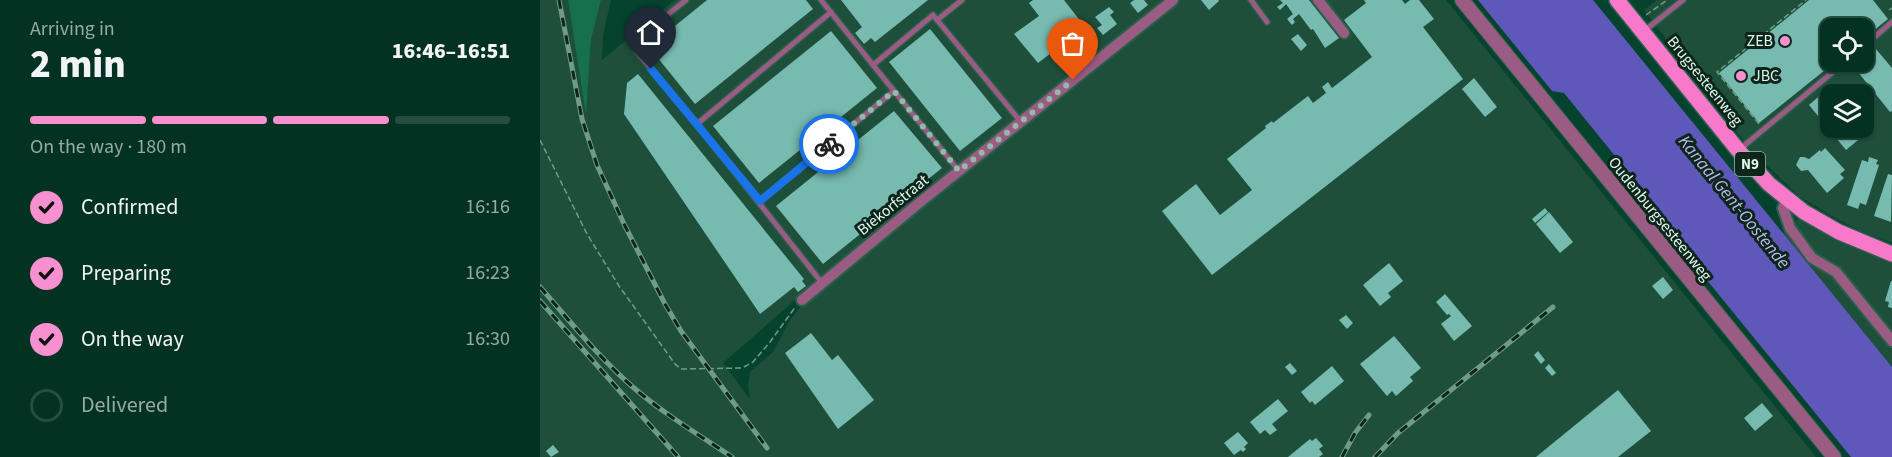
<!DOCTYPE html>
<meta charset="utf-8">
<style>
body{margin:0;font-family:"Source Sans 3",sans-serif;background:#123e2f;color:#f1f3f6;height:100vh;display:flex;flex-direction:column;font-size:22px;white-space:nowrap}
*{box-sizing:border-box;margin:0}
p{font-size:20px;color:#97aaa5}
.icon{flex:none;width:33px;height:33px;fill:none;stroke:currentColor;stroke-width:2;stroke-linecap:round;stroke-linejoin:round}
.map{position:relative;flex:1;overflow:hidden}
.drawer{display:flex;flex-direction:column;background:#043222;width:540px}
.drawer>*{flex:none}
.tools{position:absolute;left:1280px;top:18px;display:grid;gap:12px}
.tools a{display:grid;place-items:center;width:54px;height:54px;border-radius:12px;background:#043222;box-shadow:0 2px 4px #0004,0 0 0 2px #254d40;font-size:30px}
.pin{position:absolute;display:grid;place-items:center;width:51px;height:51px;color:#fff;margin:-62px -26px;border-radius:50% 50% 50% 0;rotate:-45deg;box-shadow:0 0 6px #0007}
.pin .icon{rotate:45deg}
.courier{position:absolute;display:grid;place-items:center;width:60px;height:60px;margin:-30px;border:4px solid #1a73e8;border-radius:50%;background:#fff;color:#222;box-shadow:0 2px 8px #0007}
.head em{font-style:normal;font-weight:800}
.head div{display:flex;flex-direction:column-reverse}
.head{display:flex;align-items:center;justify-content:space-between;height:102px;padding:0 30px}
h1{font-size:39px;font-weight:800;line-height:45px}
.bar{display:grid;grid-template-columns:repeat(4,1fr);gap:9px 6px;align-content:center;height:72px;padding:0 30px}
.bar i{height:8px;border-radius:4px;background:#254d40}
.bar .selected{background:#f690cf}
.bar p{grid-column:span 4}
ol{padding:0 30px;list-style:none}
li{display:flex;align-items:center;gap:18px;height:66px}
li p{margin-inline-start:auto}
li .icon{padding:6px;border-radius:50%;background:#f690cf;color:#111;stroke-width:4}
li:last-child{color:#97aaa5}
li i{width:33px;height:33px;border:3px solid #254d40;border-radius:50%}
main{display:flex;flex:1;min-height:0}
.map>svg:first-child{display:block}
.built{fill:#1e4f3b;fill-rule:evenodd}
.green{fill:#166f4f}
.water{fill:#5f58bb}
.building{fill:#77bab0}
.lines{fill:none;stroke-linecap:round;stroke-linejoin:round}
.service-casing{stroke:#28604c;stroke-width:8}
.minor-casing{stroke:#28604c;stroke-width:14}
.tertiary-casing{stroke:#28604c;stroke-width:16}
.primary-casing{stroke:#28604c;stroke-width:18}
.path{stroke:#709d8b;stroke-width:1.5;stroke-dasharray:6 3;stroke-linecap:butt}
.service{stroke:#9a5c82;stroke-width:5}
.minor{stroke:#9a5c82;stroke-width:10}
.tertiary{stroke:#9a5c82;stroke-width:14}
.primary{stroke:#f879ca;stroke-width:15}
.rail-casing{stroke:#6f9c8a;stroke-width:5}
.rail{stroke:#0e251b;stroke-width:3;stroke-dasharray:9;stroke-linecap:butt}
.done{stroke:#92b9a9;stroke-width:6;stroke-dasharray:0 10.8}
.route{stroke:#1a73e8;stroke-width:8}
.poi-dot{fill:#f690cf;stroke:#0e251b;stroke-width:2}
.labels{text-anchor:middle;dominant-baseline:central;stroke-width:6;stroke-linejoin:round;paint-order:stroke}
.shield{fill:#0e251b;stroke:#9fb9ad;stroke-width:1.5}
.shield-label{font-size:15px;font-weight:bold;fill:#ddf9eb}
.poi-label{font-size:16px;fill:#ddf9eb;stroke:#0e251b;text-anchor:end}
.street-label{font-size:16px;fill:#ddf9eb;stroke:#0e251b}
.water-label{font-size:18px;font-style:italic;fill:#b8baee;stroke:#0e251b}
</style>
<main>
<section class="drawer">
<div class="head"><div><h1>2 min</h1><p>Arriving in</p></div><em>16:46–16:51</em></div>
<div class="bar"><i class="selected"></i><i class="selected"></i><i class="selected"></i><i></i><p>On the way · 180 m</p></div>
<ol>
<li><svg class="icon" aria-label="check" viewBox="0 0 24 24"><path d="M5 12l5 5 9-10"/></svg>Confirmed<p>16:16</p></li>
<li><svg class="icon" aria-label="check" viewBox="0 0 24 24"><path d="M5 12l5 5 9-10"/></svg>Preparing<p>16:23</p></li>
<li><svg class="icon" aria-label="check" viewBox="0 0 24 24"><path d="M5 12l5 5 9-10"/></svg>On the way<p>16:30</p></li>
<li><i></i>Delivered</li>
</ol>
</section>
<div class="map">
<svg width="1352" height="457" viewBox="0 0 1352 457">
<rect width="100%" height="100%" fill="#06432e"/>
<!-- built -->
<g class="built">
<path d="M0 0H28L46 110 51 40 61 0H71L63 35 62 60 135 0H906L1276 457H0ZM255 300 261 306 250 320 233 352 210 372 208 386 210 399 183 363Z"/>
<path d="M1117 0H1352V243L1320 231 1290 215 1259 196 1212 151 1169 98 1138 54 1104 10ZM1290 28H1323V62H1290ZM1290 94H1323V128H1290Z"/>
<path d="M1261 216 1352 254V367L1243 234Z"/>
</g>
<!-- green -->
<path class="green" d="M28 0H61L51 40 46 115Z"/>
<!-- water -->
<path class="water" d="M938 0H1053L1352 367V457H1311L1096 193 1097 183 1024 93 1012 91Z"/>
<!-- building -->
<g class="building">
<path d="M167 0H266L273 9 155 104 109 47Z"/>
<path d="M301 0H388L335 42 331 38 324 44 315 33 322 27Z"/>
<path d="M493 0H524L545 27 498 63 474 34 499 16 489 3Z"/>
<path d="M594 0H604L608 5 598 13 590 3Z"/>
<path d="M661 0H678L679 1 669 10Z"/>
<path d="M740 0H769L799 38 785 48 773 29 771 30 759 14 753 19 755 22 752 25 747 19 753 14 746 4 740 10 737 7 743 3Z"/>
<path d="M824 0H862L865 4 870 0H879L894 19 883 27 923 79 672 275 622 211 656 184 680 215 712 190 687 159 726 128 725 126 732 121 733 123 768 96 773 103 786 93 782 87 788 82 792 88 832 57 804 20 826 3Z"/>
<path d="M1269 0H1333L1348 19 1323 39V28H1290V62H1295L1219 123 1179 73Z"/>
<path d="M569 7 574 12 570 15 577 24 563 35 557 28 562 25 555 17Z"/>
<path d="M390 29 462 118 420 151 349 62Z"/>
<path d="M291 31 337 88 219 183 173 126Z"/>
<path d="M758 34 767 45 761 51 751 39Z"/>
<path d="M1336 49 1352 68V111L1350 112 1314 67Z"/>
<path d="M98 74 264 279 262 281 266 286 258 292 254 287 220 314 84 114 87 83Z"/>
<path d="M934 78 957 107 945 117 922 89Z"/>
<path d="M1291 86 1298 94H1290V128H1323V124L1329 131 1306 150 1269 105Z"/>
<path d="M354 111 402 168 283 264 236 206Z"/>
<path d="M1285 148 1305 170 1300 174 1304 178 1287 193 1268 170 1261 171 1256 165 1260 157H1264L1269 159 1280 150 1281 152Z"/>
<path d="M1329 157 1338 160 1336 164 1339 165 1326 205 1320 203 1318 209 1307 205 1322 160 1328 162Z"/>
<path d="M1348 174 1352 175 1351 222 1334 216Z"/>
<path d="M1005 208 1008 212 995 223 992 219Z"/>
<path d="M1009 212 1033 242 1020 253 996 224Z"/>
<path d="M849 263 863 281 848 293 851 297 840 306 823 285Z"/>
<path d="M1123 277 1133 290 1123 299 1112 286Z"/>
<path d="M1351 281H1352V308L1348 307 1349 302 1345 301Z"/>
<path d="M905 294 932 326 914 341 901 324 911 316 909 314 907 315 896 302Z"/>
<path d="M806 315 813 323 807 329 799 320Z"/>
<path d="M271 333 292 360 298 355 334 400 298 429 245 353Z"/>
<path d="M854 336 881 368 870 377 873 381 856 396 852 391 847 396 820 364Z"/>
<path d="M998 351 1005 360 1001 364 994 355Z"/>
<path d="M750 363 757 371 752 375 745 367Z"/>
<path d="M1009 364 1016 373 1012 376 1005 368Z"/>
<path d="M792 366 804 381 775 405 772 401 770 403 761 392Z"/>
<path d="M1078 390 1111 431 1078 457H996Z"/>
<path d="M738 399 748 411 732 424 737 430 730 435 725 430 720 434 710 422Z"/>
<path d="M1222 403 1233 416 1215 431 1204 418Z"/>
<path d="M698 432 708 443 704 447 706 449 703 452 701 450 694 455 684 443Z"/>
<path d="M776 438 783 446 779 449 783 454 779 457H748L770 439 772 441Z"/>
<path d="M13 445 19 452 11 457 6 451Z"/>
</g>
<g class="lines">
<defs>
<g id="service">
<path d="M146 0 97 39 95 44 96 51 157 124"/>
<path d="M281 0 333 65 393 15 481 122"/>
<path d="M711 0 727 22"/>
<path d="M397 20 422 0"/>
<path d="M1104 31 1143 0"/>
<path d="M1323 47 1352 22"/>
<path d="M333 65 419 171"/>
<path d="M1200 149 1305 62"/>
<path d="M220 201 354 91"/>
<path d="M282 283 157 124 291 12"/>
</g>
<g id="minor">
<path d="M778 0 804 33"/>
<path d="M1247 199 1243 208 1250 228 1272 258 1296 272 1352 341"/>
<path d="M262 300 379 203 633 0"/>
</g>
<path id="tertiary" d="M922 0 1294 457"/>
<path id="primary" d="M1077 0 1198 150 1229 184 1264 212 1299 232 1352 254"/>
</defs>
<!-- service casing -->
<use href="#service" class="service-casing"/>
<!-- minor casing -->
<use href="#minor" class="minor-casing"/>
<!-- tertiary casing -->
<use href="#tertiary" class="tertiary-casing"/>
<!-- primary casing -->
<use href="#primary" class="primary-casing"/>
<!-- path -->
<g class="path">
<path d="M1349 10 1352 8"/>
<path d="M1106 15 1127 0"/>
<path d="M1219 124 1177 72 1266 0"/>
<path d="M0 140 47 234 79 286 135 364 141 369 202 368 213 362 230 342 256 306"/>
</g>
<!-- service -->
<use href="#service" class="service"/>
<!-- minor -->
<use href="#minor" class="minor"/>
<!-- tertiary -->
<use href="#tertiary" class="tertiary"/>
<!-- primary -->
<use href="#primary" class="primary"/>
<defs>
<g id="rail">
<path d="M19 0 42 119 57 165 84 224 125 304 141 331 227 448"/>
<path d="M0 287C30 321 59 358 94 388 124 414 159 435 192 457"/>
<path d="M0 301 138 457"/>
<path d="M802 457 815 433 829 415"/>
<path d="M835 457 858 433 1013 307"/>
</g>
</defs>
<!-- rail casing -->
<use href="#rail" class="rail-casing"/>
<!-- rail -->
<use href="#rail" class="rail"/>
</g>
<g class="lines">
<!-- done -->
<path class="done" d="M289 144 354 91 419 171 533 80"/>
<!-- route -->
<path class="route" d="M111 69 220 201 289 144"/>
</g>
<!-- markers -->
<g class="poi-dot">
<circle cx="1245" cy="41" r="6"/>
<circle cx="1201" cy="76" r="6"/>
</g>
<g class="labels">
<!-- shield labels -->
<rect class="shield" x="1195" y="152" width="30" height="24" rx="4.5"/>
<g class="shield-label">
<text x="1210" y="164">N9</text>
</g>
<!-- poi labels -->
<g class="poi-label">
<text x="1233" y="41">ZEB</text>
<text x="1213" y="76" text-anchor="start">JBC</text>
</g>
<!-- street labels -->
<g class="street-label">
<text transform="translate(1165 81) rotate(51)">Brugsesteenweg</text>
<text transform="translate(353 205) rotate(-39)">Biekorfstraat</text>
<text transform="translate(1120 219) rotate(51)">Oudenburgsesteenweg</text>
</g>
<!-- water labels -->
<g class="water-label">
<text transform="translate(1194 202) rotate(51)">Kanaal Gent-Oostende</text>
</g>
</g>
</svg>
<div class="tools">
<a><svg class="icon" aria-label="locate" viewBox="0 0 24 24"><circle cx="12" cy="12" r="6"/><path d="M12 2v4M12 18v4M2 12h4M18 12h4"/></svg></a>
<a><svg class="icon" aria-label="layers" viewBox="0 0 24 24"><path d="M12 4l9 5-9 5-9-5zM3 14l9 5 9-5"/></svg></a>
</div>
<div class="pin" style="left:533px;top:80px;background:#ea580c"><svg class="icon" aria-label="bag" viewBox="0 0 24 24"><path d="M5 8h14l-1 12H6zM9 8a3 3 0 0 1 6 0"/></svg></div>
<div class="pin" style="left:111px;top:69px;background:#1f2937"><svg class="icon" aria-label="home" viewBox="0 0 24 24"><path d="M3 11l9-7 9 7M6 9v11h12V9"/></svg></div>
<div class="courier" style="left:289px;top:144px"><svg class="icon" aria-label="bike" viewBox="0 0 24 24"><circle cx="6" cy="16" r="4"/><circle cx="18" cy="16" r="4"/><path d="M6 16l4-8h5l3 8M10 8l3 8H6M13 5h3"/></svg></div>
</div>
</main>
